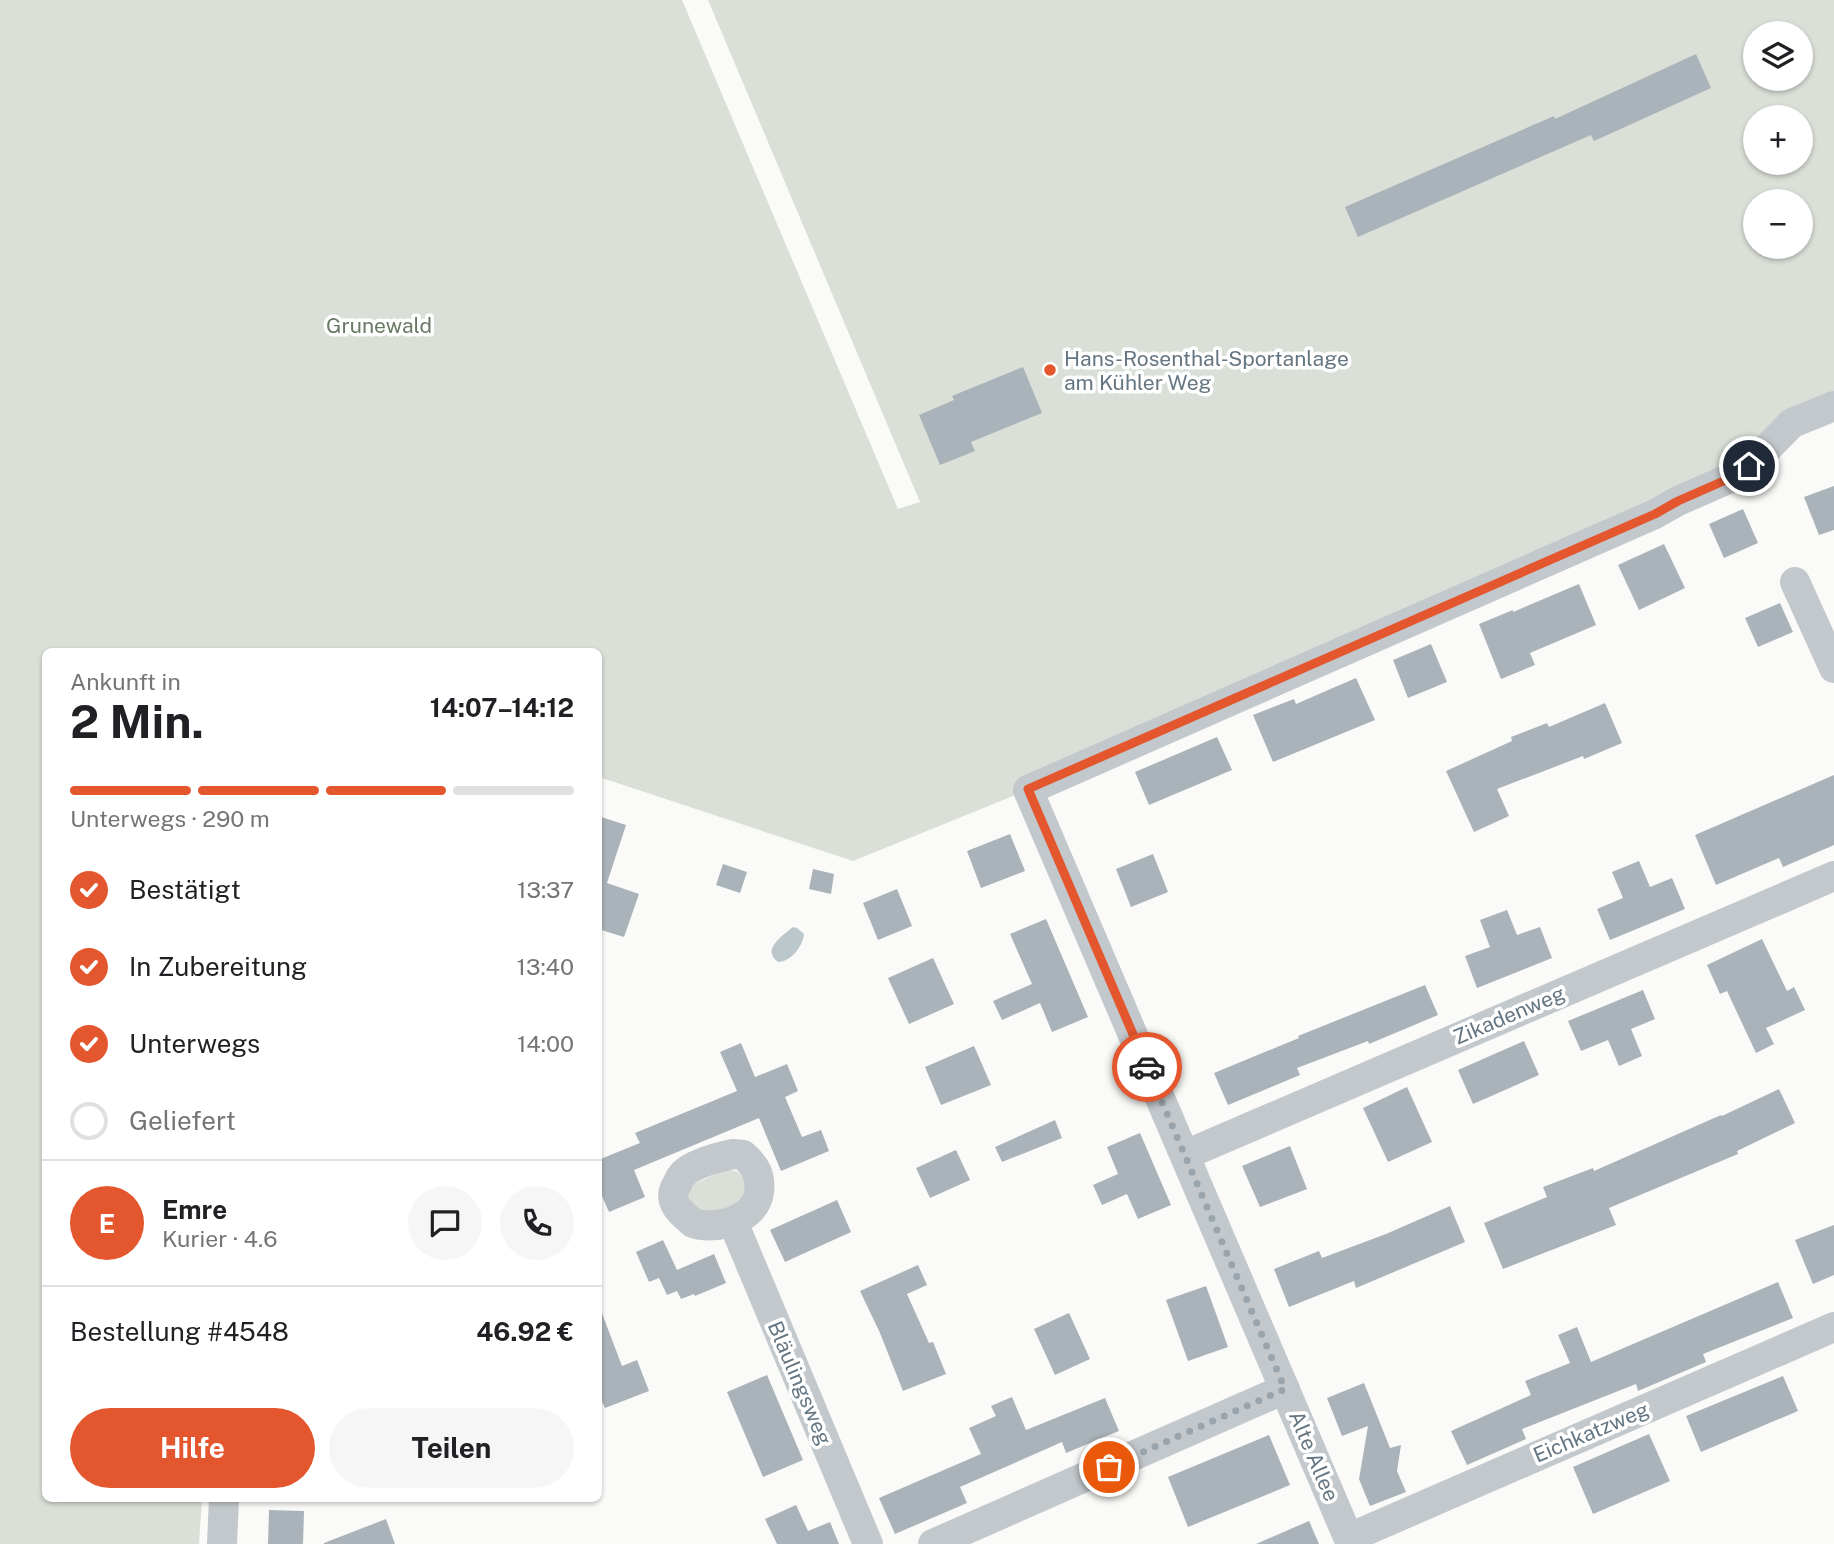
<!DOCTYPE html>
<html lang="de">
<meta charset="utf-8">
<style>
body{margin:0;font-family:"Public Sans",sans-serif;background:#f6f6f6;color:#202124;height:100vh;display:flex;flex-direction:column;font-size:26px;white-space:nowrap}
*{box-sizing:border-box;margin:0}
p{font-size:23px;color:#757577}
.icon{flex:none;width:38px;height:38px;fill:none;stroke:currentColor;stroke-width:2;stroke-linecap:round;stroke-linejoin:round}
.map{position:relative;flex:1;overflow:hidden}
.side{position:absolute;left:42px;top:648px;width:560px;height:854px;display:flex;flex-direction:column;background:#fff;border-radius:10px;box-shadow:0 2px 5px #0004}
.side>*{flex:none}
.buttons{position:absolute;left:1743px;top:21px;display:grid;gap:14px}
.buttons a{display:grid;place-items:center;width:70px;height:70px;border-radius:50%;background:#fff;box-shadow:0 2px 5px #0004;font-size:35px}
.pin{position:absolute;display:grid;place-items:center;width:60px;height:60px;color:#fff;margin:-30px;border:4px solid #fff;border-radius:50%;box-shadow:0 2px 7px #0007}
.courier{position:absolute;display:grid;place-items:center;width:70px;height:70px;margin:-35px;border:5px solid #e4572e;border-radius:50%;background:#fff;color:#222;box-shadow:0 2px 9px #0007}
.headline em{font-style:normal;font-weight:700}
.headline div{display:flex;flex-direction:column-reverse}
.headline{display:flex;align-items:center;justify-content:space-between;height:119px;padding:0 28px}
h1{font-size:46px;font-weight:700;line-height:52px}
.bar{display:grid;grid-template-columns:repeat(4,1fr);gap:10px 7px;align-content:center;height:84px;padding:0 28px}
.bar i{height:9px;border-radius:5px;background:#e0e0e0}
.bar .active{background:#e4572e}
.bar p{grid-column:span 4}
.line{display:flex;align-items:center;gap:18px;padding:0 28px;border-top:2px solid #e0e0e0}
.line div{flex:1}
.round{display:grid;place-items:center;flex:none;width:74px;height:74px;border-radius:37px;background:#f6f6f6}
ol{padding:0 28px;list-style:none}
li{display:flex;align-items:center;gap:21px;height:77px}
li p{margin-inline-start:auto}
li .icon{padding:7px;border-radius:50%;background:#e4572e;color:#fff;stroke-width:4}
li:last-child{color:#757577}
li i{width:38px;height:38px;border:4px solid #e0e0e0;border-radius:50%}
.cta{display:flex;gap:14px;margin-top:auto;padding:14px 28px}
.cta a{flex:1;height:80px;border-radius:42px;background:#e4572e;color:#fff;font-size:28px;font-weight:700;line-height:80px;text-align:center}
.cta a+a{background:#f6f6f6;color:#202124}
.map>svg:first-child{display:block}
.green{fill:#dadfd7;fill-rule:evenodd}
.water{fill:#bbc7cb}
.building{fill:#aab3b9}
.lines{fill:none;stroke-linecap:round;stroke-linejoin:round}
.minor{stroke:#c3c8cc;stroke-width:30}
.done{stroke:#99a4ac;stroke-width:7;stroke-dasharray:0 12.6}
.route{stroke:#e4572e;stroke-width:9}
.poi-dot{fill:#e4572e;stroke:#fff;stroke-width:2.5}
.labels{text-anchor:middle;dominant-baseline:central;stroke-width:7;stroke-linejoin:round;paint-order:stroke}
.park-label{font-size:21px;fill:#687a64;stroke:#fff}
.poi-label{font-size:21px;fill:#657683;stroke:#fff;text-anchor:start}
.street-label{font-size:21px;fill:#657683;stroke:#fff}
</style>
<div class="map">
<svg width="1834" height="1544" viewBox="0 0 1834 1544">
<rect width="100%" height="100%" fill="#fafaf8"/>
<!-- green -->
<g class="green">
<path d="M0 0H682L898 509 920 502 708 0H1834V406L1744 472 1028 790 853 861 599 777 598 651H46V1498H202L199 1544H0ZM1755 33H1801V79H1755ZM1755 117H1801V163H1755ZM1755 201H1801V247H1755Z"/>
<path d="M727 1169 738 1172 746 1180 742 1203 696 1216 686 1196 694 1184Z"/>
</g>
<!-- water -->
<path class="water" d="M793 927 797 928 804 934C803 946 791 962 778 962 761 950 782 936 793 927Z"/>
<!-- building -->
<g class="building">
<path d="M1696 54 1711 88 1594 141 1591 135 1358 237 1345 207 1554 116 1555 119Z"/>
<path d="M1023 367 1042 413 971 442 975 451 940 465 919 415 954 400 952 396Z"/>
<path d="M1834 486V530L1819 535 1804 497Z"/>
<path d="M1743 509 1758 543 1724 558 1709 524Z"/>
<path d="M1664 544 1685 588 1639 610 1618 565Z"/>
<path d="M1579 584 1596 625 1530 653 1535 665 1501 679 1479 624 1513 610V612Z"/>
<path d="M1780 603 1793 632 1758 647 1745 618Z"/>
<path d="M1431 644 1447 682 1408 698 1393 660Z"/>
<path d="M1356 678 1375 720 1273 762 1253 715 1294 699 1296 704Z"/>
<path d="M1605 703 1622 743 1584 759 1583 756 1497 789 1509 816 1474 832 1446 771 1512 741 1511 737 1547 723 1549 727Z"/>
<path d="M1217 737 1232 770 1149 805 1135 772Z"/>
<path d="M1834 775V845L1783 867 1779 858 1716 885 1695 835Z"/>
<path d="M598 816 626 825 607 883 639 894 624 937 598 929Z"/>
<path d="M1010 834 1025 871 981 888 967 851Z"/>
<path d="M1153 854 1168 892 1131 907 1116 869Z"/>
<path d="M1639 861 1650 887 1672 878 1685 909 1610 940 1597 909 1623 898 1612 872Z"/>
<path d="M723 864 747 872 740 893 716 885Z"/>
<path d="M813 869 834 874 831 894 809 889Z"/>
<path d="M897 889 912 926 878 940 863 903Z"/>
<path d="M1507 910 1517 935 1540 927 1552 958 1477 988 1465 956 1490 947 1480 920Z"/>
<path d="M1046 919 1088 1017 1052 1032 1040 1003 1002 1020 993 1001 1032 984 1010 934Z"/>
<path d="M1762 939 1787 991 1794 987 1805 1010 1766 1028 1774 1044 1756 1053 1727 991 1720 994 1707 965Z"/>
<path d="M933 958 954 1004 909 1024 888 978Z"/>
<path d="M1425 985 1438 1015 1369 1044 1368 1041 1297 1068 1300 1075 1228 1105 1214 1073 1299 1038 1298 1036Z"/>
<path d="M1643 990 1655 1019 1631 1029 1642 1056 1619 1066 1608 1040 1581 1051 1568 1021Z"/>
<path d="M1524 1041 1539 1075 1473 1104 1458 1070Z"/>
<path d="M741 1043 755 1077 787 1064 798 1091 785 1097 802 1137 821 1130 829 1151 781 1171 759 1118 634 1170 645 1197 609 1212 598 1187V1160L640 1143 635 1133 737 1091 720 1052Z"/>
<path d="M974 1046 991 1085 941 1105 925 1067Z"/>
<path d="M1407 1087 1432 1142 1388 1162 1363 1108Z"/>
<path d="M1779 1089 1795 1123 1737 1151 1738 1154 1609 1208 1616 1225 1503 1269 1484 1223 1547 1197 1543 1187 1593 1168 1594 1171 1721 1115 1722 1116Z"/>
<path d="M1055 1120 1062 1138 1002 1162 995 1147Z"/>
<path d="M1140 1133 1171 1205 1138 1219 1127 1194 1102 1205 1093 1185 1118 1174 1107 1147Z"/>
<path d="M1290 1146 1307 1189 1260 1207 1242 1166Z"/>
<path d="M956 1150 970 1180 930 1198 916 1168Z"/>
<path d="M837 1200 851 1232 785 1262 770 1230Z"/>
<path d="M1450 1206 1465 1242 1356 1288 1354 1281 1289 1307 1274 1269 1319 1251 1322 1258 1386 1234Z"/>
<path d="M1834 1225V1275L1813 1284 1795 1240Z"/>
<path d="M663 1240 677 1270 714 1254 726 1283 695 1296 694 1294 681 1299 677 1291 667 1295 659 1278 649 1282 636 1252Z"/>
<path d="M918 1265 927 1285 907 1294 929 1343 933 1342 946 1374 903 1391 880 1333 860 1291Z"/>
<path d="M1778 1282 1793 1318 1703 1354 1706 1362 1638 1391 1636 1384 1522 1429 1526 1439 1467 1465 1451 1431 1531 1395 1525 1381 1570 1363 1558 1335 1577 1327 1591 1362Z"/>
<path d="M1206 1286 1228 1347 1188 1361 1166 1300Z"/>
<path d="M600 1308 622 1366 637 1360 649 1391 605 1408 598 1393V1309Z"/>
<path d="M1069 1313 1090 1359 1055 1375 1034 1329Z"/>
<path d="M767 1375 803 1460 763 1477 727 1392Z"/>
<path d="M1783 1376 1798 1411 1701 1452 1686 1416Z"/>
<path d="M1364 1383 1390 1448 1401 1445 1397 1471 1406 1492 1370 1506 1359 1479 1368 1426 1342 1436 1327 1398Z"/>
<path d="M1012 1397 1026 1430 1105 1398 1119 1431 1066 1453 1062 1442 960 1487 967 1503 895 1534 879 1498 981 1454 969 1428 996 1416 991 1406Z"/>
<path d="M1649 1434 1670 1481 1593 1514 1573 1467Z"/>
<path d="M1269 1435 1290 1485 1188 1527 1168 1477Z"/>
<path d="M796 1505 808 1531 830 1522 839 1544H777L765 1519Z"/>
<path d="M269 1510 304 1511 303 1544H268Z"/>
<path d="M386 1519 395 1544H324V1543Z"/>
<path d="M1309 1521 1319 1544H1256Z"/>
</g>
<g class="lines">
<!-- minor -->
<g class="minor">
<path d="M1795 582 1834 668"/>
<path d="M733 1154 743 1155C756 1166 761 1176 759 1192 756 1219 717 1231 693 1223 690 1221 688 1218 685 1216 674 1206 669 1197 677 1184 679 1180 680 1177 683 1174 693 1164 719 1157 733 1154Z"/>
<path d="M1185 1155 1834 876"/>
<path d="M733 1222 868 1544"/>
<path d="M1349 1538 1834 1327"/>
<path d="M222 1544 224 1498"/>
<path d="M933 1544 1285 1389"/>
<path d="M1351 1544 1028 790 1655 514 1678 501 1744 472 1792 423 1834 406"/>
</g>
</g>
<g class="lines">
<!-- done -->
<path class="done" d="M1109 1467 1285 1389 1147 1067"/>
<!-- route -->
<path class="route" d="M1147 1067 1028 789 1655 514 1678 501 1744 472 1749 466"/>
</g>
<!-- markers -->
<circle class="poi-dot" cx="1050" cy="370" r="7"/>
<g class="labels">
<!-- park labels -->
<g class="park-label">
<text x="379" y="325">Grunewald</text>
</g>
<!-- poi labels -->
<g class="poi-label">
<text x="1064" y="358">Hans-Rosenthal-Sportanlage<tspan x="1064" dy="24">am Kühler Weg</tspan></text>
</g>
<!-- street labels -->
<g class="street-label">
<text transform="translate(1509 1015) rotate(-23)">Zikadenweg</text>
<text transform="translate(800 1383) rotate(67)">Bläulingsweg</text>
<text transform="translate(1591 1432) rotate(-23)">Eichkatzweg</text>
<text transform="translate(1314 1456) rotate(67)">Alte Allee</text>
</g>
</g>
</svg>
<div class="buttons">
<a><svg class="icon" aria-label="layers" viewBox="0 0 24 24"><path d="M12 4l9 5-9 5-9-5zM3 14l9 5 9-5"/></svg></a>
<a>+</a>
<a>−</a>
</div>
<div class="pin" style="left:1109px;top:1467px;background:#ea580c"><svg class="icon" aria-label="bag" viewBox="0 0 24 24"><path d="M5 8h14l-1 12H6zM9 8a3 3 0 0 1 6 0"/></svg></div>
<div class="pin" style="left:1749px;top:466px;background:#1f2937"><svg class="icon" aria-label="home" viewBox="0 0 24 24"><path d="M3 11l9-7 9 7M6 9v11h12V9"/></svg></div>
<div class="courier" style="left:1147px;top:1067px"><svg class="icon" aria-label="car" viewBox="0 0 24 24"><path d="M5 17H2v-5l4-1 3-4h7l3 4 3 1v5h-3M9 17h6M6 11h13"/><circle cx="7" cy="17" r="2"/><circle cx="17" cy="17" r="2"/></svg></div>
<section class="side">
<div class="headline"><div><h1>2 Min.</h1><p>Ankunft in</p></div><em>14:07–14:12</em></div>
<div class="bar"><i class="active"></i><i class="active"></i><i class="active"></i><i></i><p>Unterwegs · 290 m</p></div>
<ol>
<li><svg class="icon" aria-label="check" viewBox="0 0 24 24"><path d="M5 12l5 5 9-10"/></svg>Bestätigt<p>13:37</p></li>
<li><svg class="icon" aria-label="check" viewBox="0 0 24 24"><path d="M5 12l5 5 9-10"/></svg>In Zubereitung<p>13:40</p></li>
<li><svg class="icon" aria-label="check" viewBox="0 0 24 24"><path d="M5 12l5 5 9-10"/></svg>Unterwegs<p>14:00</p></li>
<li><i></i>Geliefert</li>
</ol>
<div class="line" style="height:126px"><b class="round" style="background:#e4572e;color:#fff">E</b><div><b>Emre</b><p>Kurier · 4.6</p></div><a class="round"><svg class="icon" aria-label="chat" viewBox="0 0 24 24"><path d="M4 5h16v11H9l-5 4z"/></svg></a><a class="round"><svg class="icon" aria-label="phone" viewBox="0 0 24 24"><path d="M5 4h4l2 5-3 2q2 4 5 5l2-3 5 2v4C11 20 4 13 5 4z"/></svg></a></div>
<div class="line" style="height:91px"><div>Bestellung #4548</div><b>46.92 €</b></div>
<div class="cta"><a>Hilfe</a><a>Teilen</a></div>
</section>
</div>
